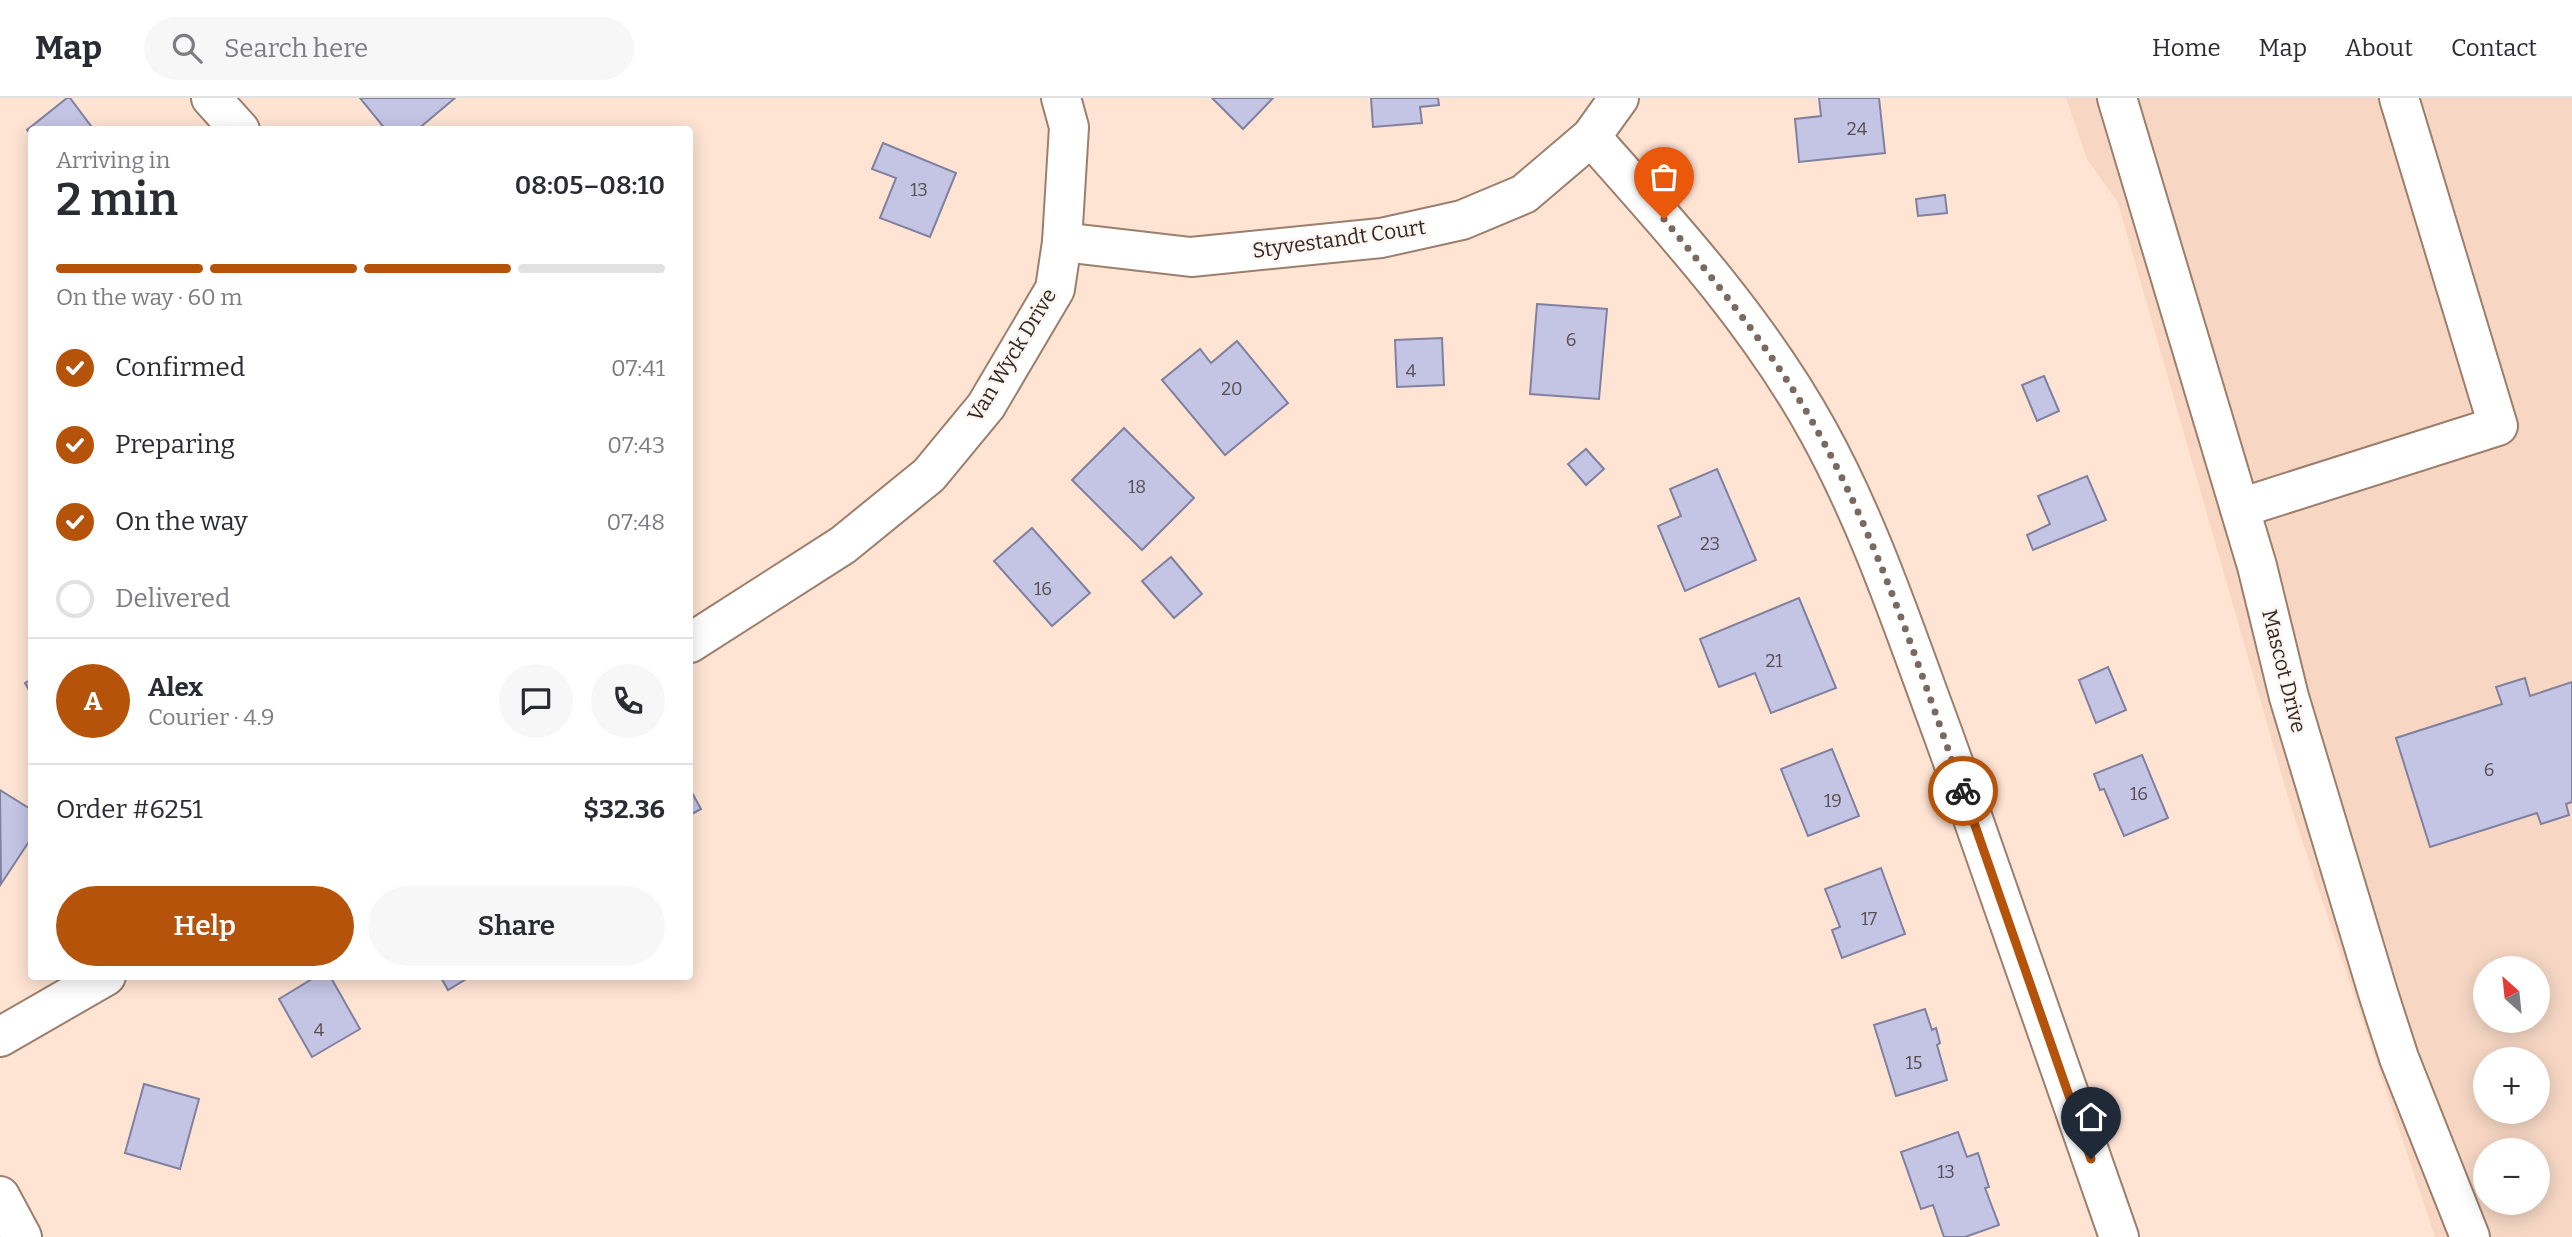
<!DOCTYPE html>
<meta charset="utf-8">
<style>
body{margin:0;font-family:Bitter,serif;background:#f7f7f7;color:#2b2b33;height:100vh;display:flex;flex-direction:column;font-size:26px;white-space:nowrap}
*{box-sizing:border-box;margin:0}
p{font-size:23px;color:#7c7c81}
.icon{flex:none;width:38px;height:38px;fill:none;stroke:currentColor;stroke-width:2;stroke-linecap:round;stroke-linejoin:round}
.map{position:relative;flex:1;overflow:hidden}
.drawer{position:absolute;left:28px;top:28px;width:665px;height:854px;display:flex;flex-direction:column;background:#fff;border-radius:7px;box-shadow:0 4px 18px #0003}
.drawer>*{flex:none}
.needle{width:46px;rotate:333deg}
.fabs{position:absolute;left:2473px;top:858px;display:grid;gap:14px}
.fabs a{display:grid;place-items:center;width:77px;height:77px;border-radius:50%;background:#fff;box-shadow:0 4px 18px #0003;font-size:35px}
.pin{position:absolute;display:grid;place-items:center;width:60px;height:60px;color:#fff;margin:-72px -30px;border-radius:50% 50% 50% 0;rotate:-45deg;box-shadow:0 0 7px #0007}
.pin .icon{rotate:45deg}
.courier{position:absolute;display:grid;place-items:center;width:70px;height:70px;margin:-35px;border:5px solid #b45309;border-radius:50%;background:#fff;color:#222;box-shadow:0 2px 9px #0007}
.head em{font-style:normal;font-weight:600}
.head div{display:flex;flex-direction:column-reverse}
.head{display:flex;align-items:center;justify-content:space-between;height:119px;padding:0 28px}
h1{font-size:46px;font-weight:600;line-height:52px}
.bar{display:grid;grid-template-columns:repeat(4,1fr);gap:10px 7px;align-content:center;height:84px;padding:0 28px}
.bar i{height:9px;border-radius:5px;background:#e1e1e2}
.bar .current{background:#b45309}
.bar p{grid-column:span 4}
.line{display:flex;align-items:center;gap:18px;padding:0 28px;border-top:2px solid #e1e1e2}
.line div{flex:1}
.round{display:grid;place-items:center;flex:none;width:74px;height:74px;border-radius:37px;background:#f7f7f7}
ol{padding:0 28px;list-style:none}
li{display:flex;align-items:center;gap:21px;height:77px}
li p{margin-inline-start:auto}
li .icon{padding:7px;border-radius:50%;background:#b45309;color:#fff;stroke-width:4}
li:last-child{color:#7c7c81}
li i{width:38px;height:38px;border:4px solid #e1e1e2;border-radius:50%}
.primary-button{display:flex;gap:14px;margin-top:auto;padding:14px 28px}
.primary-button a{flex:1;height:80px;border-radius:42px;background:#b45309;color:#fff;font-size:28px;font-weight:600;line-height:80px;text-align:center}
.primary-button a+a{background:#f7f7f7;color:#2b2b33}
header{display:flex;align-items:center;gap:42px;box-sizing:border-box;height:98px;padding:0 35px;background:#fff;border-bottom:2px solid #e1e1e2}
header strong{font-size:33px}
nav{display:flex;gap:38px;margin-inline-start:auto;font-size:24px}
.search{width:490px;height:63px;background:#f7f7f7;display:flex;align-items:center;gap:18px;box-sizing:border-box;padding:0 24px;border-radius:38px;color:#7c7c81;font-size:26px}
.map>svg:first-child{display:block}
.built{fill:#f7d7c4;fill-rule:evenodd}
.building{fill:#c4c4e5;stroke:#80809f;stroke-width:2}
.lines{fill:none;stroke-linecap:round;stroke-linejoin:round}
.minor-casing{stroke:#9c7e6c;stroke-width:42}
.major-casing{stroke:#9c7e6c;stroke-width:42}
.minor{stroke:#fff;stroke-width:38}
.major{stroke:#fff;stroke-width:38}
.done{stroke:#7a695e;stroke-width:7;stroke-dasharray:0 12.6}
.route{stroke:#b45309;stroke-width:9}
.labels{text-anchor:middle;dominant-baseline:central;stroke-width:5;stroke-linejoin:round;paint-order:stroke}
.number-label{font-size:18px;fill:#574e50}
.street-label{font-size:21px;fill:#33271f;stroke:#fcf5f1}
</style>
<header>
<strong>Map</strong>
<div class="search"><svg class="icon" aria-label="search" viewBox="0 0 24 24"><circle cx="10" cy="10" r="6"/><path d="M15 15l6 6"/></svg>Search here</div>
<nav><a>Home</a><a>Map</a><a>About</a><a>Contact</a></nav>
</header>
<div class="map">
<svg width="2572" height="1139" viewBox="0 0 2572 1139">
<rect width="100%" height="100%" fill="#ffe4d4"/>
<!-- built -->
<path class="built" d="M2066 0H2572V1139H2435L2290 706 2118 105 2087 61ZM2485 870H2538V922H2485ZM2485 961H2538V1013H2485ZM2485 1052H2538V1104H2485Z"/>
<!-- building -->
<g class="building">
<path d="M67 0H70L94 32H32V38L27 32Z"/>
<path d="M360 0H455L417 32H386Z"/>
<path d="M1212 0H1273L1243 31Z"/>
<path d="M1371 0H1438L1439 7 1420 9 1422 25 1373 29Z"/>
<path d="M1819 0H1879L1885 55 1799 64 1795 21 1821 18Z"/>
<path d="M883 45 956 75 930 139 880 120 896 80 872 71Z"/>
<path d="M1945 97 1947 115 1918 118 1916 101Z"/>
<path d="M1537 206 1607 211 1599 301 1530 296Z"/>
<path d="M1442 240 1444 287 1397 289 1395 242Z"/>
<path d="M1237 243 1288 305 1225 357 1162 282 1200 251 1211 265Z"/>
<path d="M2044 278 2059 313 2037 323 2022 287Z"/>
<path d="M1124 330 1194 400 1142 452 1072 382Z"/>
<path d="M1586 351 1604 371 1586 387 1568 366Z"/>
<path d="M1717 371 1756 462 1685 493 1658 428 1681 418 1670 391Z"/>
<path d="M2087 378 2106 422 2033 452 2027 437 2050 426 2038 398Z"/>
<path d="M1032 430 1090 495 1052 528 994 463Z"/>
<path d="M1171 459 1202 496 1174 520 1142 483Z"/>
<path d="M1799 500 1836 590 1771 615 1755 575 1719 589 1700 541Z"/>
<path d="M2108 569 2126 612 2096 625 2079 582Z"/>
<path d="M2525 580 2530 598 2572 584V704L2566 706 2569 717 2541 726 2537 715 2430 749 2396 640 2502 606 2496 589Z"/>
<path d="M32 581V597L25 585Z"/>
<path d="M1832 651 1859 718 1808 738 1781 671Z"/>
<path d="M2142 657 2168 720 2124 738 2104 691 2100 692 2094 676Z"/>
<path d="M690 691 701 711 690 717Z"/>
<path d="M0 692 32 712V739L1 786Z"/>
<path d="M1881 770 1905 836 1842 860 1832 832 1840 829 1825 791Z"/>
<path d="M317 878H330L360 931 312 959 279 901Z"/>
<path d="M440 878H471L448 892Z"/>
<path d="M1925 911 1932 932 1936 930 1940 945 1937 947 1947 982 1896 998 1874 927Z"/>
<path d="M144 986 199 1001 180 1071 125 1055Z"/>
<path d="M1958 1034 1967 1059 1978 1055 1989 1089 1985 1090 1999 1127 1965 1139H1944L1933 1107 1921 1111 1901 1054Z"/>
</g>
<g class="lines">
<defs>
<g id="minor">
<path d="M211 0 240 32"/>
<path d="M2117 0 2257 468 2289 599 2378 895 2399 960 2470 1139"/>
<path d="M1591 39C1673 131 1758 224 1818 333 1871 429 1905 534 1943 636 2003 803 2060 971 2119 1139"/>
<path d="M1062 144 1191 159 1381 140 1462 122 1524 96 1591 39 1619 0"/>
<path d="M2240 410 2498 328 2399 0"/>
<path d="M690 545 843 447 929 377 986 308 1055 191 1062 144 1069 29 1061 0"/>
<path d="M0 939 106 878"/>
</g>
<path id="major" d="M0 1098 22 1139"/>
</defs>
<!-- minor casing -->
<use href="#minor" class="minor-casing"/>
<!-- major casing -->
<use href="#major" class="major-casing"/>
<!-- minor -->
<use href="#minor" class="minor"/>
<!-- major -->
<use href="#major" class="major"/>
</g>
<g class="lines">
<!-- done -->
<path class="done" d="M1664 121C1719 188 1775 256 1817 332 1880 445 1919 571 1963 693"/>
<!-- route -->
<path class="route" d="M1963 693 2091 1061"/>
</g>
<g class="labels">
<!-- number labels -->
<g class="number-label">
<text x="1857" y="31">24</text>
<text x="919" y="92">13</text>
<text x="1571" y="242">6</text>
<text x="1411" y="273">4</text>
<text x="1232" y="291">20</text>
<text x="1137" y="389">18</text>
<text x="1710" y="446">23</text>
<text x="1043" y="491">16</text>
<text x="1774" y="563">21</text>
<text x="2489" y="672">6</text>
<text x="2139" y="696">16</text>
<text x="1833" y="703">19</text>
<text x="1869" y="821">17</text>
<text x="319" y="932">4</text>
<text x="1914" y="965">15</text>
<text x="1946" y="1074">13</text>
</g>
<!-- street labels -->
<g class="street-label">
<text transform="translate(1339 141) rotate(-8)">Styvestandt Court</text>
<text transform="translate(1012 257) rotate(-59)">Van Wyck Drive</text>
<text transform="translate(2284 573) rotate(76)">Mascot Drive</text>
</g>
</g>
</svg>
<div class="fabs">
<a><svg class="needle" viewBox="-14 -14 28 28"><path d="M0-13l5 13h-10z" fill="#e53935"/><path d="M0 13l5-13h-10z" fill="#7c7c81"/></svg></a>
<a>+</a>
<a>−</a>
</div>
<div class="pin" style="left:1664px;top:121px;background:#ea580c"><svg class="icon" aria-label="bag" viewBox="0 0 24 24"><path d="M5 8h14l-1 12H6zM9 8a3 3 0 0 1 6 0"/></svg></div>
<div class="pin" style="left:2091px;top:1061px;background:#1f2937"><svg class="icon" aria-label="home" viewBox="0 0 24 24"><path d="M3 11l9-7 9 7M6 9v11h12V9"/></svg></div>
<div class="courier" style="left:1963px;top:693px"><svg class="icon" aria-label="bike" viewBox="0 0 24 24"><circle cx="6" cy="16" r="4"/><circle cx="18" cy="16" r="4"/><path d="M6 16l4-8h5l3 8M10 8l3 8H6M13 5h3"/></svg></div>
<section class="drawer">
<div class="head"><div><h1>2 min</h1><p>Arriving in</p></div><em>08:05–08:10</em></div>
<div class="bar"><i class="current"></i><i class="current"></i><i class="current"></i><i></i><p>On the way · 60 m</p></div>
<ol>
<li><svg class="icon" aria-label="check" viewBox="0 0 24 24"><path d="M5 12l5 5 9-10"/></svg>Confirmed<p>07:41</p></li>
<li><svg class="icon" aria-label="check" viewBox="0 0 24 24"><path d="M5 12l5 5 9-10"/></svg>Preparing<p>07:43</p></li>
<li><svg class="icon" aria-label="check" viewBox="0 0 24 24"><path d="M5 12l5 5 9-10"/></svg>On the way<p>07:48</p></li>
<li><i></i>Delivered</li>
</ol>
<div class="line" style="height:126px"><b class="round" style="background:#b45309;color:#fff">A</b><div><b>Alex</b><p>Courier · 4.9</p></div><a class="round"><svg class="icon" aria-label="chat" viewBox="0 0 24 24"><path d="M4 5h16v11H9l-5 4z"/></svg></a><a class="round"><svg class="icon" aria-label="phone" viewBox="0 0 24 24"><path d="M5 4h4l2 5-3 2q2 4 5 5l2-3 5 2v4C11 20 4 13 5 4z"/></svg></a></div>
<div class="line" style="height:91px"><div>Order #6251</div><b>$32.36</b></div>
<div class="primary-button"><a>Help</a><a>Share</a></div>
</section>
</div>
